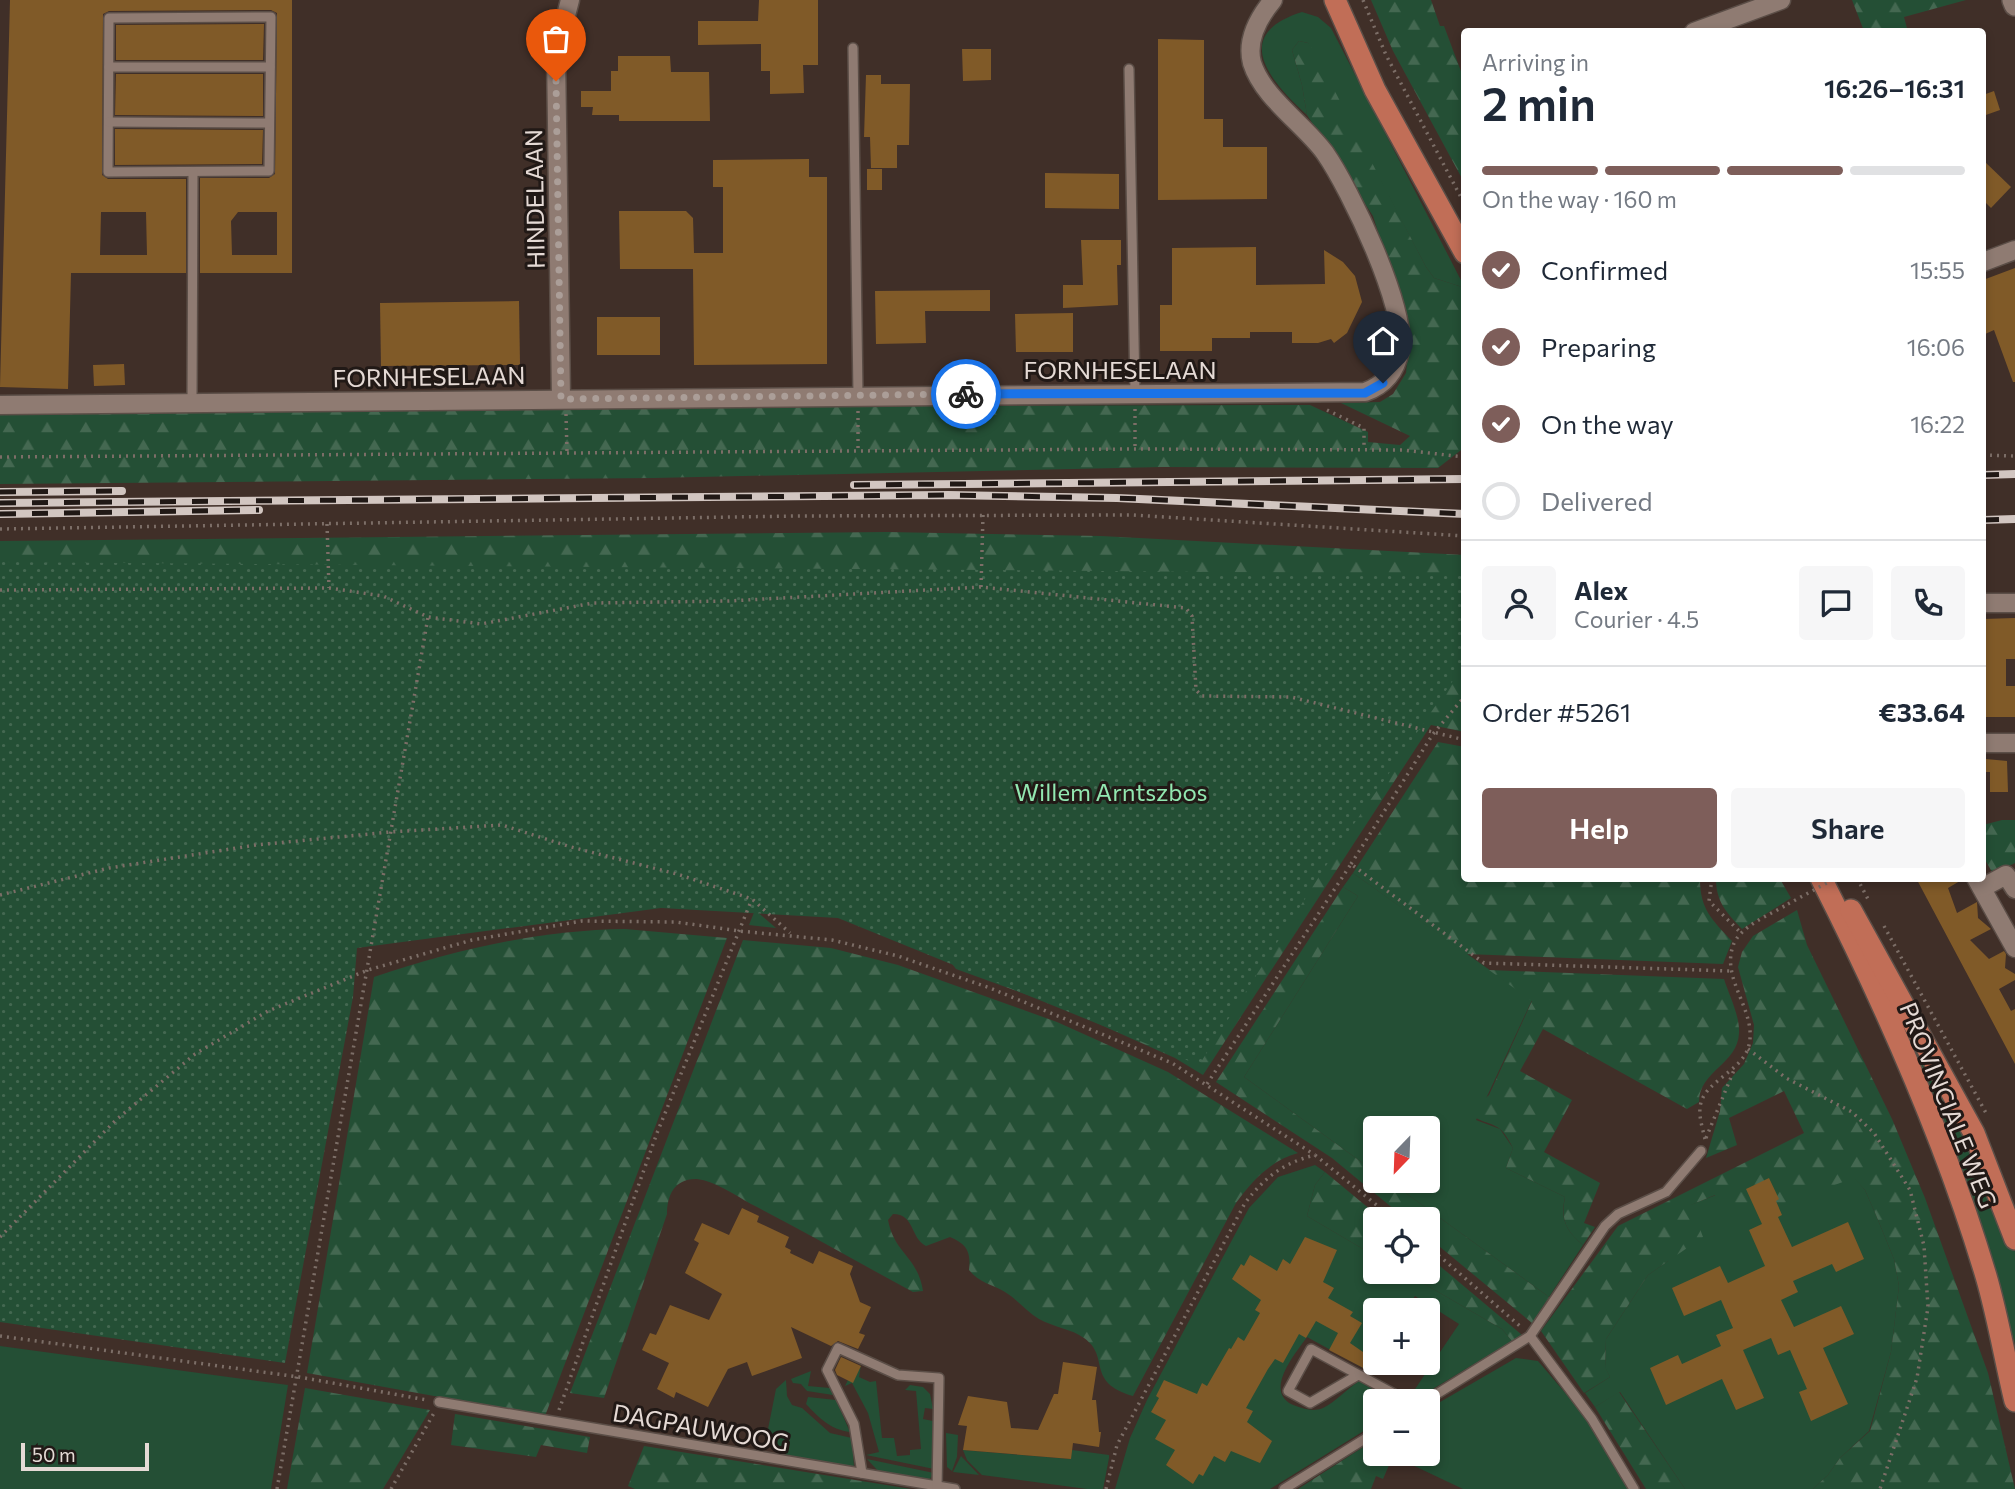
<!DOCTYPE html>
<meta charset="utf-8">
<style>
body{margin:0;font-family:Commissioner,sans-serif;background:#f6f6f7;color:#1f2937;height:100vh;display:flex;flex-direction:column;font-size:26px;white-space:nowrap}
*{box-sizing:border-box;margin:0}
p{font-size:23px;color:#747a83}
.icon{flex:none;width:38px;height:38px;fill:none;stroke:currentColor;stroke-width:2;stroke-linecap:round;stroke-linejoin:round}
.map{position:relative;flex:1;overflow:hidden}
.drawer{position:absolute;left:1461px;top:28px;width:525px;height:854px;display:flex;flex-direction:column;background:#fff;border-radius:7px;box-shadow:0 4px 10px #0003}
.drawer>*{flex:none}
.needle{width:46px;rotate:203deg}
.tools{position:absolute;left:1363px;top:1116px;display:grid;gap:14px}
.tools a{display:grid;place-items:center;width:77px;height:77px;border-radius:7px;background:#fff;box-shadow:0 4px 10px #0003;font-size:35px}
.scale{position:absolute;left:21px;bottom:18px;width:128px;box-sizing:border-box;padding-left:7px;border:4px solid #e5dad5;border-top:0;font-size:19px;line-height:24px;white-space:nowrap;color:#e5dad5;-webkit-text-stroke:5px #211916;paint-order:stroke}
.pin{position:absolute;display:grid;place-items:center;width:60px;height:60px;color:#fff;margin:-72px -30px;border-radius:50% 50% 50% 0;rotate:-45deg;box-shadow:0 0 7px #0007}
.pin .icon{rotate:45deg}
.courier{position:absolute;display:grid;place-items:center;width:70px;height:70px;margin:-35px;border:5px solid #1a73e8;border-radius:50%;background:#fff;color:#222;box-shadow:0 2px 9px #0007}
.headline em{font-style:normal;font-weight:600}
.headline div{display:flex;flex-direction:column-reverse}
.headline{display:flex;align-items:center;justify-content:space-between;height:119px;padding:0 21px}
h1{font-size:46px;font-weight:600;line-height:52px}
.bar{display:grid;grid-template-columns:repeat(4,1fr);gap:10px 7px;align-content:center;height:84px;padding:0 21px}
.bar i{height:9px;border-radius:5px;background:#e0e1e3}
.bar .current{background:#7e5e5a}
.bar p{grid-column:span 4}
.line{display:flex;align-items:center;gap:18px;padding:0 21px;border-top:2px solid #e0e1e3}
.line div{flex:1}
.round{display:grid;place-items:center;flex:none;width:74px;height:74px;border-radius:7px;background:#f6f6f7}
ol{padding:0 21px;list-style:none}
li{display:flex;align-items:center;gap:21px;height:77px}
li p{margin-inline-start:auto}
li .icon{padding:7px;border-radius:50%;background:#7e5e5a;color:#fff;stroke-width:4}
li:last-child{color:#747a83}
li i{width:38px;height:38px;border:4px solid #e0e1e3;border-radius:50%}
.action{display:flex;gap:14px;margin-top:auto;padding:14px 21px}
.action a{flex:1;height:80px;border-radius:7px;background:#7e5e5a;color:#fff;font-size:28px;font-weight:600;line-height:80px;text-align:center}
.action a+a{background:#f6f6f7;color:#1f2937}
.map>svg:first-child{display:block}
.grass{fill:#244f35}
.forest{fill:url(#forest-firs)}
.park{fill:url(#park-dots)}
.building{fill:#805a28;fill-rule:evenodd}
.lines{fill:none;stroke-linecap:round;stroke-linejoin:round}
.lane-casing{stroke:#5b4e47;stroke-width:12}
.street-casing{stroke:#5b4e47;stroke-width:21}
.secondary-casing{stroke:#5b4e47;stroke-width:24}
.primary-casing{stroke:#5b4e47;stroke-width:24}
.path{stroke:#7c6e67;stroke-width:3.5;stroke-dasharray:2 5;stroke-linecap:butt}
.lane{stroke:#8f7b72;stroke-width:9}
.street{stroke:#8f7b72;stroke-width:18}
.secondary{stroke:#8f7b72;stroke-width:21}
.primary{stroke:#c16e57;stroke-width:21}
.rail-casing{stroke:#d2c6c1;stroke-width:8}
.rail{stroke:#211916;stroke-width:5;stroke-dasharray:16;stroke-linecap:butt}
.path-bridge{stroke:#7c6e67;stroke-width:3.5;stroke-dasharray:2 5;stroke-linecap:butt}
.done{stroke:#ab9e98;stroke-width:7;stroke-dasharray:0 12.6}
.route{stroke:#1a73e8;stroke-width:9}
.labels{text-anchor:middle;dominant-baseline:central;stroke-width:6;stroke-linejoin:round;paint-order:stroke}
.street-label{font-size:24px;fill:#e5dad5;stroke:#211916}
.park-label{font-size:24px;fill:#92e7b0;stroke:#211916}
</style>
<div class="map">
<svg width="2015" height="1489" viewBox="0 0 2015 1489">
<defs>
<pattern id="forest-firs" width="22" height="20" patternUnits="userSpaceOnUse" patternTransform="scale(1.75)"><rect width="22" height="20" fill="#244f35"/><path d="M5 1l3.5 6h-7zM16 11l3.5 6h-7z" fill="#446851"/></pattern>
<pattern id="park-dots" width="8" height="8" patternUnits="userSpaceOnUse" patternTransform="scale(1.75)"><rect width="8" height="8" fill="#244f35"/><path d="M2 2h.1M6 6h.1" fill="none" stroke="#446851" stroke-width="1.8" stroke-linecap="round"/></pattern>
</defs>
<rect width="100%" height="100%" fill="#402f28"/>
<!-- grass -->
<g class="grass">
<path d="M1302 12 1318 17 1331 28 1465 288 1434 278 1426 267 1308 43 1299 41 1292 50 1302 85 1307 115C1271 82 1229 35 1302 12Z"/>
<path d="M1353 873 1532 1000 1476 1120 1500 1129 1513 1148 1506 1168 1565 1197C1560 1220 1566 1230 1583 1245L1549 1297 1389 1181H1428V1129H1376L1375 1172 1244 1077 1358 896 1343 887Z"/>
<path d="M1915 1034 1998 1205 2015 1252V1344L1998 1280 1911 1054 1910 1036Z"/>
<path d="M1315 1165 1325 1172 1315 1185 1307 1216 1375 1256 1376 1272H1404L1502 1329 1512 1341 1418 1398 1413 1392 1459 1324 1415 1296 1405 1311H1376L1375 1355 1367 1370 1307 1337C1295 1354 1261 1394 1296 1406 1305 1409 1313 1412 1323 1408 1335 1402 1347 1389 1359 1381L1394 1402H1376L1375 1424 1270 1489H1115L1130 1438 1147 1400 1249 1208 1278 1177Z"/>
<path d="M1854 1177 1865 1190 1876 1215 1894 1259 1899 1286 1891 1352 1869 1431 1840 1458 1828 1475 1813 1489H1685L1620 1392 1595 1407 1585 1393 1610 1377 1605 1368 1606 1339 1648 1275 1668 1261 1690 1205 1716 1195Z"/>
<path d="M0 1346 288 1385 271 1489H0Z"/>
<path d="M1516 1358 1538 1361 1584 1415 1630 1489H1463L1389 1454H1428V1409Z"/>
<path d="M861 1365 859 1377 870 1382 876 1381 882 1438H894L897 1456 910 1455V1450L921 1449 916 1391 905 1390 910 1385 923 1387 930 1394 933 1409 925 1408 923 1419 933 1421 934 1469 866 1455 879 1452 868 1413 852 1383 845 1386 848 1380 853 1382Z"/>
<path d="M811 1371 808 1386 830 1388 833 1395 807 1391 801 1384 793 1383 791 1379Z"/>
<path d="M786 1380 787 1396 792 1405 802 1408 830 1433 852 1438 854 1467 787 1457 773 1446 768 1429 776 1389Z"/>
<path d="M808 1397 836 1400 850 1432C831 1430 819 1418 806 1404Z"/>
<path d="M946 1433 958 1435 957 1457 952 1471 947 1467Z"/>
<path d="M963 1450 1070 1459 1072 1450 1109 1455V1458L1103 1489H1087L982 1475 967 1460Z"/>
<path d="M961 1456 979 1475 953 1472Z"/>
<path d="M867 1459 934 1473 929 1480 880 1473Z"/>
</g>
<!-- forest -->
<g class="forest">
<path d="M1371 0H1431L1440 26H1444L1465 82V184L1393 51Z"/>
<path d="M1852 0H1966L1904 17 1908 32 1864 31Z"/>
<path d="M1299 41 1308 43 1313 49 1426 267 1434 278 1465 288V447L1438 468 1163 467 654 478 0 484V415L630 407 1310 405 1368 432V442L1400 445 1410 436 1341 403 1380 402 1393 394 1406 373 1409 342 1399 298 1373 216 1307 115 1302 85 1292 50Z"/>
<path d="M887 532 1101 536 1465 555V732L1431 725 1203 1075 1175 1058 1063 1008 956 969 915 914 0 584V541Z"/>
<path d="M1438 742 1465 747V878L1700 879C1700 909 1712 920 1732 941L1723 964 1466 954 1353 873Z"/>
<path d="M2002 820H2015V863L1993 874 1983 856V825Z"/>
<path d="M1716 879H1780L1791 898 1742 929C1727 913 1716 902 1716 879Z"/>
<path d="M1343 887 1358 896 1244 1077 1375 1172 1376 1181H1389L1549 1297 1532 1323 1428 1237V1220H1407L1332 1158 1216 1082Z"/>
<path d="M755 910 776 928 749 925Z"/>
<path d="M1797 910 1807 945 1892 1119 1925 1198 1988 1373 2015 1489H1813L1828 1475 1840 1458 1870 1431 1891 1352 1899 1286 1894 1259 1876 1215 1865 1190 1854 1178 1745 1217C1729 1216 1721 1211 1715 1195L1691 1205 1703 1237 1648 1275 1606 1339 1605 1367 1610 1377 1584 1393 1541 1331 1618 1226 1804 1133 1784 1091 1729 1118 1737 1145 1706 1158 1720 1111 1722 1088 1744 1064 1753 1043 1754 1025 1738 967 1742 952 1753 936Z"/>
<path d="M625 929 727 938 545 1416 307 1373 374 977C454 950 540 930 625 929Z"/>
<path d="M743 940 831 948 898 965 1057 1022 1168 1072 1298 1153C1271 1160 1252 1181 1236 1203L1133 1396C1085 1382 1111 1357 1084 1338 1072 1329 1053 1327 1039 1319 1027 1312 1017 1299 1005 1292 992 1284 979 1283 969 1270 971 1252 967 1244 950 1237L926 1246C910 1238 915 1214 893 1214L888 1220C894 1253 918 1257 923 1291L913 1292C859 1263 806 1232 751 1204 735 1195 715 1181 697 1179 675 1178 667 1195 667 1214L604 1398 570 1393Z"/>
<path d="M1489 970 1724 979C1729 995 1740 1016 1739 1033 1738 1064 1699 1071 1699 1102L1687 1109 1543 1029 1520 1071 1572 1100 1544 1152 1600 1183 1584 1223 1595 1227 1583 1245C1565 1230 1561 1220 1565 1197L1506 1168 1513 1148C1510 1142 1505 1133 1500 1129 1490 1121 1478 1123 1470 1112L1489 1095 1532 1001Z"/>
<path d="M1325 1172 1383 1220H1376L1375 1256 1307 1216 1315 1185Z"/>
<path d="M1428 1256 1522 1335 1512 1341 1502 1329 1404 1272H1428Z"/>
<path d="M305 1388 430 1410 383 1489H287Z"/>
<path d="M1619 1392 1685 1489H1646L1595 1407Z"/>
<path d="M455 1414 590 1437 587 1453 541 1445 536 1457 451 1445Z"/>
<path d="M1368 1444 1375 1448 1376 1454 1393 1456 1383 1479 1376 1476 1371 1489H1298Z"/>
<path d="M644 1446 911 1489H635L628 1486Z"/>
</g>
<!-- park -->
<path class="park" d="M0 562 1465 574V663L1338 847 1199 1065 838 918 661 908 357 948 353 997 285 1363 0 1322Z"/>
<!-- building -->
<g class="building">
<path d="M10 0H292V273H200V178H269L275 174 277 13 271 10 109 11 103 14 102 175 108 179H186V273H71L68 389 0 387ZM101 212H146L147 255H100ZM238 212H277V255H232L231 221Z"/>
<path d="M759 0H818V65H803L804 93 770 94V71H761V44L698 45V21H758Z"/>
<path d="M264 24 263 60H116V25Z"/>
<path d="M1158 39 1204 40V119H1223V147H1267V199L1158 200Z"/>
<path d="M962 49H991V80L963 81Z"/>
<path d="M618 56H670L671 72H709L710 121H619V115H592L593 107H581V91H611V71H618Z"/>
<path d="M116 74H263V116L115 115Z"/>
<path d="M866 75H881V84H910L909 145H897V168H871L870 137H864Z"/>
<path d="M1994 91 2000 110 1983 116V95Z"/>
<path d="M115 129 263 130 262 164 115 165Z"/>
<path d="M809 159V177H827V364L694 365 693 269H620L619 211H686L693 218 694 253H723V187H713V160Z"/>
<path d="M1983 160 2011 187 1991 208 1983 200Z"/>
<rect x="867" y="169" width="15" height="21"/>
<path d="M1045 173 1119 174V209L1045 208Z"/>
<path d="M1081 240H1121V265H1117L1118 305 1063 308V285H1083Z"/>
<path d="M1256 247V285L1325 284 1324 250 1343 262 1355 276 1362 302 1347 333 1334 343 1331 339 1318 343H1292V332H1250V338H1212V351H1160V305H1172V248Z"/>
<path d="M2015 268V382H2013L1994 330 1983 335V280Z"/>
<path d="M990 290V311H925L926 343 876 344 875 291Z"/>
<path d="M519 301 520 365 381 366 380 303Z"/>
<path d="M1073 313V352H1016L1015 314Z"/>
<rect x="597" y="317" width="63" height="38"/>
<path d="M124 364 125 385 94 386 93 365Z"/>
<path d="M2015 618V659H2006V686H2015V717H1983V683H1985L1983 619Z"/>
<path d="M1986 759 2007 761 2008 792H1990V772H1986Z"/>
<path d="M1916 878H1965L1948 888 1957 913 1977 902 1978 918 1991 929 1970 940 1989 959 2004 951 2006 954 2005 968 2015 974V980L1999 989 2011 1011 2015 1009V1064Z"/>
<path d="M1769 1178 1779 1199 1776 1201 1782 1215 1778 1217 1792 1247 1848 1222 1864 1259 1836 1272 1832 1264 1793 1281 1798 1292 1781 1300 1794 1327 1841 1306 1854 1334 1823 1348 1848 1404 1811 1421 1799 1392 1807 1389 1790 1350 1778 1355 1771 1338 1743 1350 1764 1398 1736 1410 1722 1379 1666 1405 1650 1368 1678 1355 1682 1364 1721 1346 1716 1335 1733 1328 1721 1300 1684 1316 1672 1288 1720 1266 1728 1283 1765 1266 1749 1230 1762 1224 1746 1189Z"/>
<path d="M742 1208 759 1216 757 1222 789 1237 785 1247 791 1250 790 1253 813 1264 819 1251 853 1266 850 1274 860 1302 871 1307 859 1333 865 1335 858 1349 838 1341 831 1346 791 1327 802 1358 752 1376 747 1362 728 1369 708 1407 676 1392 674 1398 657 1389 669 1363 642 1350 650 1333 656 1335 670 1305 709 1320 722 1294 685 1273 699 1243 694 1240 702 1223 729 1235Z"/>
<path d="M1305 1237 1337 1250 1323 1282 1334 1288 1328 1298 1353 1312 1350 1316 1362 1323 1350 1343 1376 1361 1369 1371 1329 1350 1338 1333 1316 1321 1306 1338 1299 1334 1283 1363 1275 1359 1268 1369 1246 1408 1253 1411 1247 1422 1272 1441 1260 1463 1231 1451 1225 1462 1214 1456 1203 1476 1199 1474 1193 1484 1166 1465 1175 1450 1155 1439 1166 1420 1151 1412 1159 1398 1156 1396 1164 1380 1197 1394 1202 1383 1207 1386 1229 1348 1231 1349 1238 1337 1244 1341 1260 1313 1255 1310 1261 1300 1232 1279 1241 1264 1244 1266 1250 1255 1277 1271 1283 1259 1290 1264Z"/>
<path d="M841 1357 861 1366 853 1383 837 1375 835 1370Z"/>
<path d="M1063 1362 1097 1367 1092 1400H1096L1099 1432H1101L1099 1447 1073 1443 1071 1459 963 1450 967 1426 958 1425 968 1396 1007 1402 1011 1428 1038 1430 1054 1394H1058Z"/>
</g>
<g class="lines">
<defs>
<g id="lane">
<path d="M271 17 269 171 108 172 109 18Z"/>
<path d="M853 48 858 395"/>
<path d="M109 67H270"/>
<path d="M1129 69 1135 392"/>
<path d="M109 122 269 123"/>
<path d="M192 403 193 172"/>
<path d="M1530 1336 1592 1419 1634 1489"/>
<path d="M1358 1375 1310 1403 1288 1391 1311 1349 1409 1402"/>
<path d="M439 1402 955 1489"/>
<path d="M1424 1402 1530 1336 1605 1226 1618 1214 1666 1192 1701 1151"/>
<path d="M862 1473 854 1424 827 1370 838 1348 898 1375 939 1378 937 1489"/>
<path d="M1284 1489 1376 1432"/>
</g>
<g id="street">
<path d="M1694 32 1781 0"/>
<path d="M1983 262 2015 250"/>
<path d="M561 399 556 54 570 0"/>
<path d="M0 405 1365 392C1385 385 1396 371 1400 350 1407 308 1350 189 1325 153 1304 124 1263 98 1252 63 1246 40 1259 17 1273 0"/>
<path d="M1983 603H2015"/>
<path d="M1983 743H2015"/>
<path d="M1976 878 2015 948"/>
<path d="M1982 888 2006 875 2015 889"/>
</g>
<path id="secondary" d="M2013 0 2015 5"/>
<g id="primary">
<path d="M1335 0 1375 90 1465 253"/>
<path d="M1821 878C1886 1006 1945 1139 1986 1276 1998 1317 2005 1360 2015 1401"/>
<path d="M1851 910 1974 1133 2015 1239"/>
</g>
</defs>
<!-- lane casing -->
<use href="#lane" class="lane-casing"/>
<!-- street casing -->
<use href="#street" class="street-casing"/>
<!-- secondary casing -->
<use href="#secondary" class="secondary-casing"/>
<!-- primary casing -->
<use href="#primary" class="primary-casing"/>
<!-- path -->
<g class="path">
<path d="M1363 0 1386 55 1465 205"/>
<path d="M1135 409V449"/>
<path d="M1327 410 1364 428V449"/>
<path d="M858 411V449"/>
<path d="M566 414 567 452"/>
<path d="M1983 455 2015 456"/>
<path d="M0 457 1135 449 1402 450 1465 457"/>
<path d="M327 524 329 588"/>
<path d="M0 529 795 516 1133 515 1465 536"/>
<path d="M981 587 983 515"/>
<path d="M0 590 329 588 383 596 428 617 481 624 593 603 728 601 981 587 1186 608 1192 616 1196 690 1202 696 1291 697 1465 740"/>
<path d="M1351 864 1433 734 1465 696"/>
<path d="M1712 878 1709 901 1741 933"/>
<path d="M1857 878 1869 901"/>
<path d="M0 895 109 868 256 845 390 832 502 825 571 847 677 874 752 899 790 933"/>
<path d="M1884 926 1986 1113"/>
<path d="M1748 1049 1786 1078 1852 1112 1874 1133 1910 1190 1924 1246 1928 1307 1917 1378 1880 1489"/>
<path d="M1207 1084 1351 864 1484 963 1731 971"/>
<path d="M1706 1138 1734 1070"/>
<path d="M1705 1139C1703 1130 1699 1118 1700 1108 1702 1081 1743 1072 1749 1045 1757 1011 1721 980 1733 946 1739 926 1772 914 1788 904"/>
<path d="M0 1237 116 1120 195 1054 268 1011 368 970 472 940 582 921 676 922 739 931 832 940 898 956 990 988 1172 1063 1315 1155"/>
<path d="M1428 1246 1521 1327"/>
<path d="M0 1336 299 1377 427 1400"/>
<path d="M559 1410 657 1133 752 899"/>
<path d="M277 1489 428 617"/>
<path d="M391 1489 434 1413"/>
<path d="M1106 1489 1117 1445 1245 1203C1265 1177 1283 1163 1315 1155L1395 1220"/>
</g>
<!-- lane -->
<use href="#lane" class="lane"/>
<!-- street -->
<use href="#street" class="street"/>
<!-- secondary -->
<use href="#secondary" class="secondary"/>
<!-- primary -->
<use href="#primary" class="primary"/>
<defs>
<g id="rail">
<path d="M1983 475 2015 474"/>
<path d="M854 485 1465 479"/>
<path d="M0 492 122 491"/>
<path d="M0 503 948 495 1117 498 1465 514"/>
<path d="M0 514 259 510"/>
<path d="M1983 520 2015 519"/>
</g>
</defs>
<!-- rail casing -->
<use href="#rail" class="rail-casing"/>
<!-- rail -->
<use href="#rail" class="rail"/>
<!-- path-bridge -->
<path class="path-bridge" d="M1788 904 1836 878"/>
</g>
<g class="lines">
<!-- done -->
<path class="done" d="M556 81 561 399 966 394"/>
<!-- route -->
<path class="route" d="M966 394 1365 393 1383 383"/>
</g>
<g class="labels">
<!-- street labels -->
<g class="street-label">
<text transform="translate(534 199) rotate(-91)">HINDELAAN</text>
<text x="1120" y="369">FORNHESELAAN</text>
<text transform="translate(429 376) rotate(-1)">FORNHESELAAN</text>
<text transform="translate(1949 1105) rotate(68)">PROVINCIALE WEG</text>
<text transform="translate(701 1427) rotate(10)">DAGPAUWOOG</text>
</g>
<!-- park labels -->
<g class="park-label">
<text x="1111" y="791">Willem Arntszbos</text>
</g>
</g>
</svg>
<div class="tools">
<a><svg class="needle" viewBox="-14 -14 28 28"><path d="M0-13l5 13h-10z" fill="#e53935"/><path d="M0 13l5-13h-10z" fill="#747a83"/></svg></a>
<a><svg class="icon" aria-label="locate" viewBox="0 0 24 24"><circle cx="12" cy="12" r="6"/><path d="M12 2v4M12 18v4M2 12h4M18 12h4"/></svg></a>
<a>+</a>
<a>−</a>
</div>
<div class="scale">50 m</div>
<div class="pin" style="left:556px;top:81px;background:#ea580c"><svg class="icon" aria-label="bag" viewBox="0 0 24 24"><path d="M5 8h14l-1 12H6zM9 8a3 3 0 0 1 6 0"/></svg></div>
<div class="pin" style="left:1383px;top:383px;background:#1f2937"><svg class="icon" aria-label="home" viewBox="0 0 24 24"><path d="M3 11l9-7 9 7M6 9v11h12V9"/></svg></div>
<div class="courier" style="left:966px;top:394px"><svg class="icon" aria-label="bike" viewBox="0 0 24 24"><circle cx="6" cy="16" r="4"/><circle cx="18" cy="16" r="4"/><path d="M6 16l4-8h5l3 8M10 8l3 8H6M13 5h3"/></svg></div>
<section class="drawer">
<div class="headline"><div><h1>2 min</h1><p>Arriving in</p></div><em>16:26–16:31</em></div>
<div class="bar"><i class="current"></i><i class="current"></i><i class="current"></i><i></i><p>On the way · 160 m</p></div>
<ol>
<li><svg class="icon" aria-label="check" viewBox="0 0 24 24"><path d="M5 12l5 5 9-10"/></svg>Confirmed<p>15:55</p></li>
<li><svg class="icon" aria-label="check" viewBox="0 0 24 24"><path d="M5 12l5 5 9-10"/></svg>Preparing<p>16:06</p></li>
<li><svg class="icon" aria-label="check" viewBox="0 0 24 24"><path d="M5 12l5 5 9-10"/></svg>On the way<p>16:22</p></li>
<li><i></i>Delivered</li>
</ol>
<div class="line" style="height:126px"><a class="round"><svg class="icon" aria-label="person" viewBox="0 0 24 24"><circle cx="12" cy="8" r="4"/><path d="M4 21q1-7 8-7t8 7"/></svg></a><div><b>Alex</b><p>Courier · 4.5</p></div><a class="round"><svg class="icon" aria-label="chat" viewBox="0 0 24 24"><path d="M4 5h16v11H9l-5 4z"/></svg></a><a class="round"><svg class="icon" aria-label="phone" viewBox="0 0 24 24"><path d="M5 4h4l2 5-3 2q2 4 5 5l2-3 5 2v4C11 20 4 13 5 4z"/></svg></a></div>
<div class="line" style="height:91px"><div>Order #5261</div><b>€33.64</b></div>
<div class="action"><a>Help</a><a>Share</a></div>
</section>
</div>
